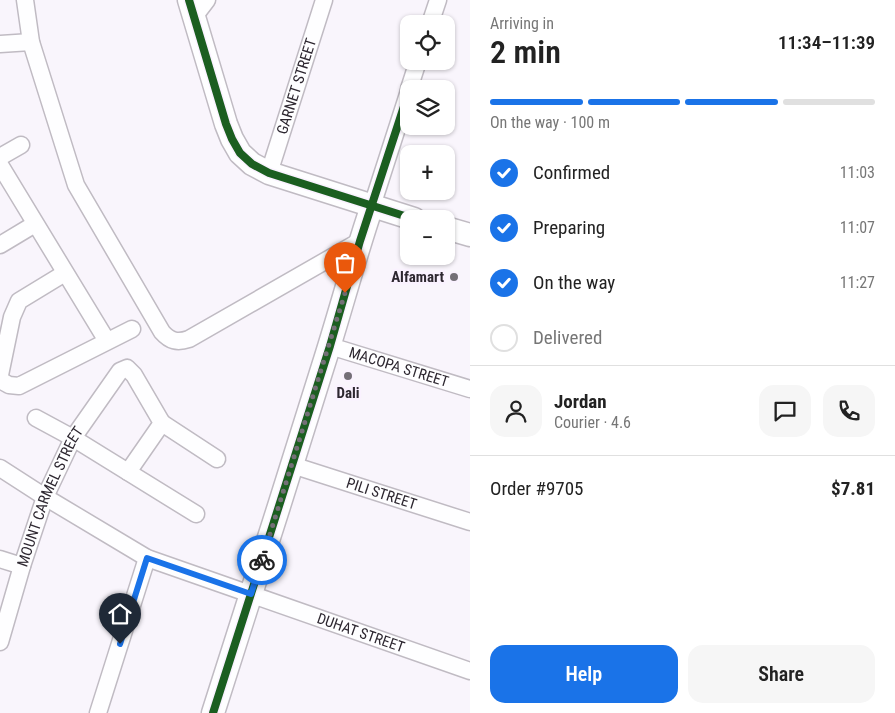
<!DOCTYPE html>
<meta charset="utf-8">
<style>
body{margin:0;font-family:"Roboto Condensed",sans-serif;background:#f6f6f6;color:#222;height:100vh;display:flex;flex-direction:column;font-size:19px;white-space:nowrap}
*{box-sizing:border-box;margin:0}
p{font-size:16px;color:#767676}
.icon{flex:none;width:28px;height:28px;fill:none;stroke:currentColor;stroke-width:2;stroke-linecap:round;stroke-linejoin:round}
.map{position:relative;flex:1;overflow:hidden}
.side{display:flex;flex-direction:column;background:#fff;width:425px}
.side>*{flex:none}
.tools{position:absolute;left:400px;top:15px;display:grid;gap:10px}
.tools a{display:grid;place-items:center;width:55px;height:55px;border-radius:10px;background:#fff;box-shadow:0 1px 4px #0004;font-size:25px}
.pin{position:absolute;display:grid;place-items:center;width:42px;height:42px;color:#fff;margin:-51px -21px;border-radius:50% 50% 50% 0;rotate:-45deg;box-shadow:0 0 5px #0007}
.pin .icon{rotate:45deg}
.courier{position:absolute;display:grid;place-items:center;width:50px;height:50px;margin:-25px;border:4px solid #1a73e8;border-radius:50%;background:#fff;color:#222;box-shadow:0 1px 6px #0007}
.head em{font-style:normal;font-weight:600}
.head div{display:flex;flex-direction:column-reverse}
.head{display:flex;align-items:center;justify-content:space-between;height:85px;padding:0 20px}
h1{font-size:32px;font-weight:600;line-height:38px}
.bar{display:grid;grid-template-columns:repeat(4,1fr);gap:8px 5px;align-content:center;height:60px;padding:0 20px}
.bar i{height:6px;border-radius:4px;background:#e0e0e0}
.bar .current{background:#1a73e8}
.bar p{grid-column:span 4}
.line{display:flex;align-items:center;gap:12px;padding:0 20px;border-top:1px solid #e0e0e0}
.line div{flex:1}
.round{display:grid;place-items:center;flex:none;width:52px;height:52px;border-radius:15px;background:#f6f6f6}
ol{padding:0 20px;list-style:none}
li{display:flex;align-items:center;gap:15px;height:55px}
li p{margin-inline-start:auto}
li .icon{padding:5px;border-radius:50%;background:#1a73e8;color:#fff;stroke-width:4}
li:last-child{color:#767676}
li i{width:28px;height:28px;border:2px solid #e0e0e0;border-radius:50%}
.primary-button{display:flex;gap:10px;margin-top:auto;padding:10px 20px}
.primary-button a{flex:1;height:58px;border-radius:15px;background:#1a73e8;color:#fff;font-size:20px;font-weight:600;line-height:58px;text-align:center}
.primary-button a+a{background:#f6f6f6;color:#222}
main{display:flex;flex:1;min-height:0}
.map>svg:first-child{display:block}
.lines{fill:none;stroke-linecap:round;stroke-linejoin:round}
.street-casing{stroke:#c0bbc3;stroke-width:19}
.secondary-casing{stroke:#c0bbc3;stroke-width:25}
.street{stroke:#fefeff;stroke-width:16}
.secondary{stroke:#fefeff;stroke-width:22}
.cycleway-casing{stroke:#faf2ff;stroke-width:11}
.cycleway{stroke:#1b5e20;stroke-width:8}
.done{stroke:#746f77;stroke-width:5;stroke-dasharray:0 9}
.route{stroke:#1a73e8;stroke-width:6}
.poi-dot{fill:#746f77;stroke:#faf2ff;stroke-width:2}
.labels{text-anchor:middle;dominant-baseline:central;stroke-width:5;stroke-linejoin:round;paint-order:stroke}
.street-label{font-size:15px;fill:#2d2730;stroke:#faf2ff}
.poi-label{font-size:15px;font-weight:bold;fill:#2d2730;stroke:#faf2ff;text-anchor:end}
</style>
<main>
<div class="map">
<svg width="470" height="713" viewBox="0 0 470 713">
<rect width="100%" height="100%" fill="#f9f5fc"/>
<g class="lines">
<defs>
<g id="street">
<path d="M25 0 31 42 76 185 162 332C170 341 177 343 189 339L360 241"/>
<path d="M194 17 207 0"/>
<path d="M430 24 438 0"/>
<path d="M0 44 31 42"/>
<path d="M409 89 418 61"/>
<path d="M0 157 21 145"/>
<path d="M0 165 107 341"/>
<path id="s1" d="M269 173 324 0"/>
<path d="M372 206 409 91"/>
<path d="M0 245 35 224"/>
<path id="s2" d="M330 346 470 389"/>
<path d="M0 375 12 317 19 301 65 273"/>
<path d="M0 380 9 385 19 386 132 329"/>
<path d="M36 418 73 438 196 514"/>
<path d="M162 423 217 459"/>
<path id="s3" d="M292 465 470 522"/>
<path id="s4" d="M0 468 45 497 147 558 470 671"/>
<path d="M0 559 22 566"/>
<path id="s5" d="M0 642 22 566 45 497 73 438 120 371 127 368 134 375 162 423 128 472"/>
<path d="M98 713 147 558"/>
</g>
<g id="secondary">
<path d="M189 0 226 124 232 139 240 153 252 164 269 173 414 219"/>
<path d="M446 228 470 235"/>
<path d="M213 713C250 597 287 482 323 366 340 313 354 259 372 206"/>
</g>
</defs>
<!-- street casing -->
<use href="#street" class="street-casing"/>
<!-- secondary casing -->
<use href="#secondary" class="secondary-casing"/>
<!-- street -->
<use href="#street" class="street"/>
<!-- secondary -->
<use href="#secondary" class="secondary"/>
<defs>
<g id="cycleway">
<path d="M189 0 226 124 232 139 240 153 252 164 269 173 414 219"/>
<path d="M213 713 330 346 360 241 409 91"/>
</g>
</defs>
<!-- cycleway casing -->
<use href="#cycleway" class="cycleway-casing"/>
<!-- cycleway -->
<use href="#cycleway" class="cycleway"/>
</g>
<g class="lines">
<!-- done -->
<path class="done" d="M262 560 345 293"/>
<!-- route -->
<path class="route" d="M120 644 147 558 251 594 262 560"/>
</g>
<!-- markers -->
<g class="poi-dot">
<circle cx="454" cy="277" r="5"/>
<circle cx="348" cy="376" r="5"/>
</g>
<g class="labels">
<!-- street labels -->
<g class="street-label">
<text stroke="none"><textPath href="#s1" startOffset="91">GARNET STREET</textPath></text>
<text stroke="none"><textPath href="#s2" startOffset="72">MACOPA STREET</textPath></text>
<text stroke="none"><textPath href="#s3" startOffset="94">PILI STREET</textPath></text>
<text stroke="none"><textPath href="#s5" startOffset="154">MOUNT CARMEL STREET</textPath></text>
<text stroke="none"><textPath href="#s4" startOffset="399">DUHAT STREET</textPath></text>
</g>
<!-- poi labels -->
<g class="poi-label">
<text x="444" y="277">Alfamart</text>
<text x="348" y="393" text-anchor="middle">Dali</text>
</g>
</g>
</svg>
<div class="tools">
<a><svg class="icon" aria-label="locate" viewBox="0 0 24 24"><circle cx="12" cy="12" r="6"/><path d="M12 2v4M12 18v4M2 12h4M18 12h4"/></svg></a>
<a><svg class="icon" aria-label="layers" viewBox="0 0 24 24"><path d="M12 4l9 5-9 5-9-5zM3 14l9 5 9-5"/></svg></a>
<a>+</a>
<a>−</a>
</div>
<div class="pin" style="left:345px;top:293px;background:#ea580c"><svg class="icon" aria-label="bag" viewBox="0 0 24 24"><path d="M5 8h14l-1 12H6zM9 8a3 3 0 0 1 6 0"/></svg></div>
<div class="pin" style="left:120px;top:644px;background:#1f2937"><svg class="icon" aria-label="home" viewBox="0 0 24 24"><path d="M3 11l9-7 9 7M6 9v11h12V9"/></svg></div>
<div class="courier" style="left:262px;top:560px"><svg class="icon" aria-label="bike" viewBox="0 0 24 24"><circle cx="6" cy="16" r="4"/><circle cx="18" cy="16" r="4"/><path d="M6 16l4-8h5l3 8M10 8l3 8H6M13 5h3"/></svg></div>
</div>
<section class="side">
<div class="head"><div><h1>2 min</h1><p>Arriving in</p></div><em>11:34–11:39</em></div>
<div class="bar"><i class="current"></i><i class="current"></i><i class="current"></i><i></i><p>On the way · 100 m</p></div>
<ol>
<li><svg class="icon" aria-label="check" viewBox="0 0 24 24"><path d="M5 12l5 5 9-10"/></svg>Confirmed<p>11:03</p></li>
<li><svg class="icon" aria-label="check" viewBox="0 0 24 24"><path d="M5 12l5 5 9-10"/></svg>Preparing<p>11:07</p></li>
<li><svg class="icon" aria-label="check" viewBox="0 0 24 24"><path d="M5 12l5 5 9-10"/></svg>On the way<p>11:27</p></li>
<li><i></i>Delivered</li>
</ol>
<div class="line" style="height:90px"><a class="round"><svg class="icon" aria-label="person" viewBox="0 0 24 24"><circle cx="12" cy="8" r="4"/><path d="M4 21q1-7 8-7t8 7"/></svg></a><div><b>Jordan</b><p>Courier · 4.6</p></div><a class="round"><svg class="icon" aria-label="chat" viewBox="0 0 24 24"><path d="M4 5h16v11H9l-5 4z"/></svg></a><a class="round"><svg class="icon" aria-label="phone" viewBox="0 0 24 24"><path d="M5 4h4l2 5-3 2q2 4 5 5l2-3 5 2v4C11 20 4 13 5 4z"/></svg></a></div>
<div class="line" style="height:65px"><div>Order #9705</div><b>$7.81</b></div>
<div class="primary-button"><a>Help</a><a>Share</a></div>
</section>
</main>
